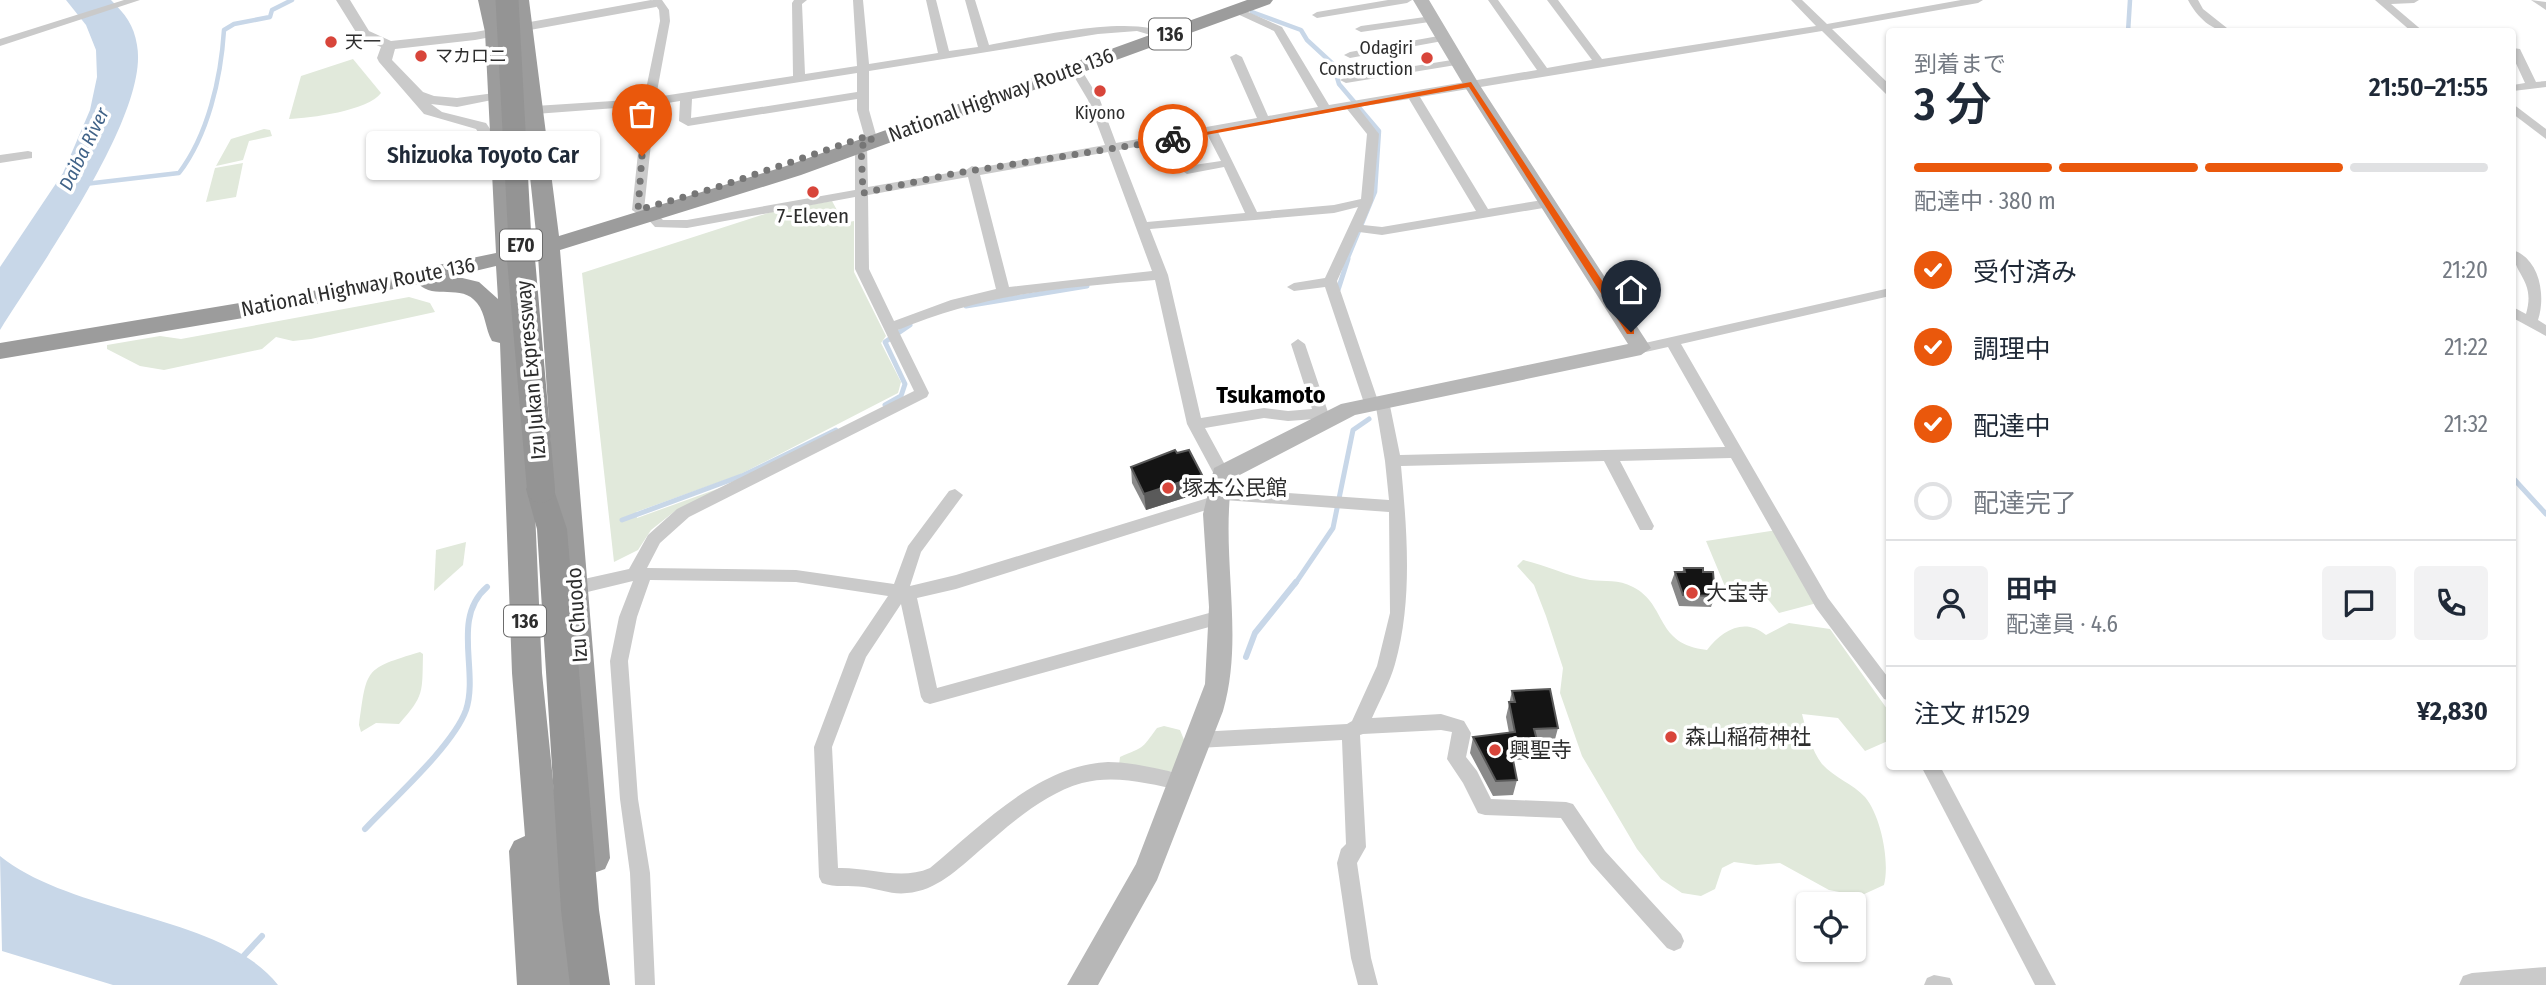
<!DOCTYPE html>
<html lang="ja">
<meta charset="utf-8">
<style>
body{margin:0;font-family:"Fira Sans Condensed","Noto Sans JP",sans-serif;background:#f2f2f3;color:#1f2937;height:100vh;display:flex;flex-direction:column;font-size:26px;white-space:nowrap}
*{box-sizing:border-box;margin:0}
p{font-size:23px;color:#747a83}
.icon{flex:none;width:38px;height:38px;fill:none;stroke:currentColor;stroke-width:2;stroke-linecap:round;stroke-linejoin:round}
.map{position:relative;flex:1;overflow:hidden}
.details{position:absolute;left:1886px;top:28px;width:630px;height:742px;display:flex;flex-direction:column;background:#fff;border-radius:7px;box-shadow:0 2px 5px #0004}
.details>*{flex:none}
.tools{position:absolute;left:1796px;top:892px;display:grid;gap:14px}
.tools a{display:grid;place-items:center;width:70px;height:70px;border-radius:7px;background:#fff;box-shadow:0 2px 5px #0004;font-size:35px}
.pin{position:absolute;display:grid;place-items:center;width:60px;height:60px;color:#fff;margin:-72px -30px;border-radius:50% 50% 50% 0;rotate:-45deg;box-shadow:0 0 7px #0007}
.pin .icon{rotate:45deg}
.courier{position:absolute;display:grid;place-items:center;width:70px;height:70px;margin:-35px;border:5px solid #ea580c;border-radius:50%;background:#fff;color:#222;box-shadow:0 2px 9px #0007}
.bubble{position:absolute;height:49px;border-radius:7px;background:#fff;box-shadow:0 2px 5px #0004;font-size:23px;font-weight:600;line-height:49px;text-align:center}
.overview em{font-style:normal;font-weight:600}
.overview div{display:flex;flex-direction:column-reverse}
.overview{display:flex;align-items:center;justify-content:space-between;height:119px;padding:0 28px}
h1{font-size:46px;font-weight:600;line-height:52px}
.bar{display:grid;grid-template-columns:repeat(4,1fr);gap:10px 7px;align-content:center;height:84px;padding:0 28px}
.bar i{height:9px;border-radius:5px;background:#e0e1e3}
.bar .selected{background:#ea580c}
.bar p{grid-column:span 4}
.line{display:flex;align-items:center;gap:18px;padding:0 28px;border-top:2px solid #e0e1e3}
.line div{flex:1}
.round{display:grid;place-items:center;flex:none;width:74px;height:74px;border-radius:7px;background:#f2f2f3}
ol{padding:0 28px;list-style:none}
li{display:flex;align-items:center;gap:21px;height:77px}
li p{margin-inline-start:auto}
li .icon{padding:7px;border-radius:50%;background:#ea580c;color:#fff;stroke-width:4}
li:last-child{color:#747a83}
li i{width:38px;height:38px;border:4px solid #e0e1e3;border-radius:50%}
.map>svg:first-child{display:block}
.green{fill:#e1e9db}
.water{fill:#c8d7e8}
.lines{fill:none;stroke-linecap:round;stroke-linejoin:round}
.stream-far2{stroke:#c8d7e8;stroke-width:4.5}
.stream-far1{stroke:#c8d7e8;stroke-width:5}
.stream{stroke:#c8d7e8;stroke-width:6}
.minor{fill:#cacaca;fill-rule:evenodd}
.tertiary{fill:#cacaca;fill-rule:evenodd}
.secondary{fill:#b7b7b7;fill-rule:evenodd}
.trunk{fill:#9c9c9c;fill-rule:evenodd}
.motorway{fill:#949494;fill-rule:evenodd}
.motorway-bridge-far1{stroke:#949494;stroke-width:23}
.motorway-bridge{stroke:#949494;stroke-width:28}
.wall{fill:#8a8a8a}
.shaded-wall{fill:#5a5a5a}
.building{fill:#141414;stroke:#5a5a5a;stroke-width:2}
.route{fill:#ea580c}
.done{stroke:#767676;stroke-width:7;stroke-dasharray:0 12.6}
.poi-dot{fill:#d8453a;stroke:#fff;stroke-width:2.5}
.labels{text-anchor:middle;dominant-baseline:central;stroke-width:7;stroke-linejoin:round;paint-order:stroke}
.far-poi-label{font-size:18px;fill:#2d2d2d;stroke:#fff;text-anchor:start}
.shield{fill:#fff;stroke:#6c6c6c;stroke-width:2}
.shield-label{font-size:19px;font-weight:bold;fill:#2d2d2d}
.far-water-label{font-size:19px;font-style:italic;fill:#416388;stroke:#fff}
.street-label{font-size:21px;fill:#2d2d2d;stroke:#fff}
.poi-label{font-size:21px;fill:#2d2d2d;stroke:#fff;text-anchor:start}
.quarter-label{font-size:24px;font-weight:bold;fill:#000;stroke:#fff}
</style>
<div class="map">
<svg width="2546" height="985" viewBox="0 0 2546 985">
<rect width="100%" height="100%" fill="#fff"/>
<!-- green -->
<g class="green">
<path d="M353 59 381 93C368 111 310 118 289 119L301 76Z"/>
<path d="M264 129 270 130 272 136 249 141 243 160 216 166 231 139Z"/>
<path d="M243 163 236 197 206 202 215 168Z"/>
<path d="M832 201 844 223 854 221V272L886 336 881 343 901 382 898 393 739 475 636 512 637 518 731 484 675 511 651 530 638 550 614 562 582 273 774 211Z"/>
<path d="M409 297 430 303 435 312 311 339 293 341 276 337 262 349 164 370 140 366 107 349V345L160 336 181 339Z"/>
<path d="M1777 530 1817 603 1779 613 1766 597 1729 596 1706 541Z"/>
<path d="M466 542 463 565 434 591 436 550Z"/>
<path d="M1523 560C1546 565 1567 576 1590 580 1606 582 1618 579 1633 587 1668 605 1654 644 1707 650 1722 630 1745 617 1766 635L1789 623 1830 629 1890 713V740L1865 751 1838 718 1802 714C1806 730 1812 751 1822 764 1835 778 1853 784 1865 797 1881 816 1890 862 1884 885L1860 896 1829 890 1780 863 1756 865 1734 862 1722 868 1715 889 1701 896 1682 893 1661 879 1637 849 1582 756 1560 693 1563 668 1546 616 1534 585 1517 566Z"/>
<path d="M420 652 423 654C422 692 425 695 399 724L376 723 361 732 359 725C367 668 364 669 420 652Z"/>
<path d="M1164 726 1180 730 1185 742 1174 771 1159 773 1119 765 1120 757C1145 746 1140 751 1157 728Z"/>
</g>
<!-- water -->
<g class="water">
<path d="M66 0H111C125 14 134 25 137 45 150 115 38 268 0 330V267L63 173 90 110 97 77 96 50 86 25Z"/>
<path d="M0 856C72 915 224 915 278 985H113L2 951Z"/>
</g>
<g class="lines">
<!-- stream-far2 -->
<g class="stream-far2">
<path d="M1252 12 1301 30 1307 40 1333 64 1339 84 1379 131 1375 192 1347 260"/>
<path d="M2128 32 2130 0"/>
<path d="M85 184 179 173C208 135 221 78 224 30L234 24 270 17 272 10 292 0"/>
</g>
<!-- stream-far1 -->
<g class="stream-far1">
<path d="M1338 290 1348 259"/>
<path d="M966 306 1087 286"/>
<path d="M885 405 901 396 905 384 885 342 910 325"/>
<path d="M2513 478 2546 514"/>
<path d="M622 520 744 475 836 430"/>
<path d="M1295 584 1333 528 1353 430 1369 419"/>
</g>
<!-- stream -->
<g class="stream">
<path d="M1246 657 1255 633 1296 582"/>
<path d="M365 829C393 799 453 746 466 710 479 671 451 618 487 587"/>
<path d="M238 962 262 936"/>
</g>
<!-- minor -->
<g class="minor">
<path d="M124 0H140L0 46V39Z"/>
<path d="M652 0H662L669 10 670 21 656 97 793 76 792 3 794 0H807L802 4 805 74 857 66 853 0H863L869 64 938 53 926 0H936L949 51 978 47 965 0H975L989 45C1030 38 1138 12 1170 36L1164 39 1137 31 1098 34 869 71V110L878 142 872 146 866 142 857 110V99L688 126 679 121 680 101 655 105 644 210 638 214 632 210 643 106 535 114 529 110 535 106 644 99 660 21 659 10ZM857 73V92L691 118 692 99Z"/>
<path d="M1388 0H1412L1407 3 1317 18 1312 15 1317 12Z"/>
<path d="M1488 0H1498L1547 68 1592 60 1547 0H1558L1602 59 1816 26 1791 0H1802L1827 24 1961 0H1983L1978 3 1832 29 1890 85V96L1886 94 1822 31 1420 97 1488 209 1549 199 1555 203 1549 207 1382 235 1359 232 1337 281 1377 398 1382 396 1389 401 1400 455 1725 447 1668 347 1641 353 1634 348 1636 345 1890 288V296L1681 344 1828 598 1890 680V701L1884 699 1816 608 1731 458 1620 461 1654 526 1652 530H1640L1604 461 1401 466C1407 531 1413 600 1395 664 1390 682 1380 700 1372 718L1441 714 1464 721 1471 733 1466 757 1477 771 1491 799 1566 802 1573 804 1605 851 1681 934 1684 941 1681 948 1674 951 1667 948 1591 863 1561 818 1485 815 1478 813 1463 783 1447 759 1452 732 1441 730 1363 734 1360 735 1366 847 1357 863 1371 958 1378 985H1358L1351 958 1337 863 1341 849 1346 844 1342 740 1198 748 1192 746 1189 740 1192 734 1198 732 1347 724 1352 721 1377 666 1390 613 1389 512 1224 500 1222 505 956 589 917 598 937 688 1220 610 1226 612 1229 617 1226 622 1220 624 930 704 924 702 921 697 901 604 866 657 832 747 838 868C870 867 900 881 930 868 980 827 1038 765 1108 762 1133 762 1158 769 1182 774L1189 776 1191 782 1189 788 1182 790C1148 784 1116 774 1082 783 1043 794 1009 825 979 851 958 869 936 891 907 893 893 895 878 889 864 887 850 885 835 888 822 883L819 877 814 747 849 654 888 596 796 582 650 580 637 617 628 661 638 799 650 873 655 985H635L630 873 620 799 610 661 619 617 633 581 575 595 569 593 567 588 569 583 575 581 629 569 648 535 677 509 914 391 855 269V197L687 228 655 227 645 216 646 213H656L663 220H687L855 190V146L861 142 867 146 868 187 966 170 972 166 977 168 1105 145 1088 100 1069 68 1075 65 1079 66 1100 100 1116 143 1257 118 1230 57 1236 54 1242 57 1268 116 1318 107 1274 31 1233 12V8L1237 7 1282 27 1329 105 1537 70ZM1409 99 1476 211 1382 227 1363 225 1373 201 1379 134 1358 107ZM1347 109 1367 134 1361 199 1334 205 1257 212 1218 132ZM1207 134 1221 161 1187 166 1181 170 1187 174 1224 167 1245 213 1147 222 1119 150ZM1108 152 1152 271 1009 287 980 175ZM968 177 996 289 951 300 894 321 869 269 868 195ZM1358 207 1325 278 1294 283 1287 287 1294 291 1325 287 1364 403 1366 407H1376L1385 461 1389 500 1217 488 1211 490V497L956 575 910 586 921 552 963 495 955 489 949 491 908 546 894 584 796 570 647 568 660 543 689 517 927 397 929 393 898 330C981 294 1066 287 1155 280L1187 424 1216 478H1228L1230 474 1205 428 1264 418 1288 421 1315 419 1318 425 1323 426 1331 421 1305 344 1298 339 1291 344 1312 409 1288 411 1264 408 1201 418 1168 275 1150 229 1334 213Z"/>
<path d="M2188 0H2198L2203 9 2232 32C2212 32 2197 17 2188 0Z"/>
<path d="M2375 0H2419L2414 3 2391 4 2424 32H2412Z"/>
<path d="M2531 0 2546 2V10Z"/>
<path d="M1432 16 1436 17V21L1361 32 1355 29 1361 26Z"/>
<path d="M1444 35 1448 36V40L1350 58 1344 55 1350 52Z"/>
<path d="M2513 48 2520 49 2536 82 2546 81V87L2513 91V85L2525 83 2513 57Z"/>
<path d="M1458 59 1464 62 1462 64 1346 83 1340 80 1346 77Z"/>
<path d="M2513 104 2546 129V139L2513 114Z"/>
<path d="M28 151 32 152V158L0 163V155Z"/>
<path d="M2513 250C2540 259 2546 296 2538 320L2546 325V336L2513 318V307L2526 314C2536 280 2513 275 2513 250Z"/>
<path d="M1921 766H1940L2056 985H2035Z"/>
<path d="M1934 975 1950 978 1953 985H1924L1927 978Z"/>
</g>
<!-- tertiary -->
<g class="tertiary">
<path d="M336 0H350L369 31 391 41 475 32 651 0 663 3 656 7 475 40 395 49 392 60 423 92 434 96 457 98 502 92V98L457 107 431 104 442 112 486 123 508 155 500 160 495 158 476 129 424 114 379 62 377 58 381 47 359 37Z"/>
<path d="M2546 967V985H2459L2463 976 2472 973Z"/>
</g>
<!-- secondary -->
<path class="secondary" d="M1413 0H1429L1479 84 1651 348 1641 355 1355 415 1232 479C1220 556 1245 635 1223 711L1157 880 1098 985H1067L1136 864 1205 684 1209 607 1203 514 1214 468 1341 404 1628 344 1463 84Z"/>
<!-- trunk -->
<path class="trunk" d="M478 0H496L503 32 518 247 537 242 511 0H529L559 236 786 166 1247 0H1273L1270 4 801 175 560 250 610 858 605 869 594 873 583 869 578 858 538 256 519 261 535 511 542 673 574 985H517L509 851 514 841 525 836 512 673 500 343 492 341C485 329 486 314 477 303 462 283 433 300 419 284L255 316 0 359V343L318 290 496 253 485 32ZM496 266 498 299 479 282 454 276Z"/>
<!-- motorway -->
<path class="motorway" d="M541 478 551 481 567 529 599 910 610 985H570L561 910 537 529 526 489 531 481Z"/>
<!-- motorway-bridge-far1 -->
<path class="motorway-bridge-far1" d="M507 0 521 260"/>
<!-- motorway-bridge -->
<path class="motorway-bridge" d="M521 259 541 489"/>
</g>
<!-- wall -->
<g class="wall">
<path d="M1177 453 1202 475 1203 492 1146 510 1132 483 1131 467Z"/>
<path d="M1684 568 1703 572 1715 596 1711 607 1679 606 1671 583 1675 572H1682Z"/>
<path d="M1512 691 1558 728 1554 743 1538 744 1534 759 1513 760 1517 780 1513 795 1493 796 1470 753 1473 737 1509 733 1506 717Z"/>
</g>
<!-- shaded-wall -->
<path class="shaded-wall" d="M1202 475 1203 492 1146 510 1144 494Z"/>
<!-- building -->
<g class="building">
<path d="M1175 450 1177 453 1189 450 1202 475 1144 494 1131 467Z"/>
<path d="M1684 568H1703V572H1713L1715 596 1683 595 1675 572H1685Z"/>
<path d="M1550 689 1558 728 1534 729 1538 744 1510 745 1517 780 1496 781 1473 737 1515 732 1509 702H1515L1512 691Z"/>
</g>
<!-- route -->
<path class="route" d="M1471 82 1634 329V334H1627L1469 87 1173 141 1169 139Z"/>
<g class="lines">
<!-- done -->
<path class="done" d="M642 156 638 210 715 188 870 135 872 142 861 146 863 193 957 173 1173 139"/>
</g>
<!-- markers -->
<g class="poi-dot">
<circle cx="331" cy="42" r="7"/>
<circle cx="421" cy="56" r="7"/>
<circle cx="1427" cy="58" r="7"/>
<circle cx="1100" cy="91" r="7"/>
<circle cx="813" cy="192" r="7"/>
<circle cx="1168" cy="488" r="7"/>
<circle cx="1692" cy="593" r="7"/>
<circle cx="1671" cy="737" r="7"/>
<circle cx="1495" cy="750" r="7"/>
</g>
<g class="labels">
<!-- far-poi labels -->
<g class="far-poi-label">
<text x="345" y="42">天一</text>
<text x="1413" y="48" text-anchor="end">Odagiri<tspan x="1413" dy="21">Construction</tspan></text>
<text x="435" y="56">マカロニ</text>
<text x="1100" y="113" text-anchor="middle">Kiyono</text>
</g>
<!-- shield labels -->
<g class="shield">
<rect x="1149" y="18.5" width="42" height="31" rx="5"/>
<rect x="500" y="229.5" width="42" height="31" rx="5"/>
<rect x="504" y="605.5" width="42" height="31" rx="5"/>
</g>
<g class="shield-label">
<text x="1170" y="34">136</text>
<text x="521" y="245">E70</text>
<text x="525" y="621">136</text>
</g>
<!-- far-water labels -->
<g class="far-water-label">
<text transform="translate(84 149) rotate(-64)">Daiba River</text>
</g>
<!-- street labels -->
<g class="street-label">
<text transform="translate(1001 95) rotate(-20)">National Highway Route 136</text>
<text transform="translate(358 287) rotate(-11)">National Highway Route 136</text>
<text transform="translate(531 370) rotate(-95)">Izu Jukan Expressway</text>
<text transform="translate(577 615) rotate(-94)">Izu Chuodo</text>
</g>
<!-- poi labels -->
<g class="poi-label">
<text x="813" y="216" text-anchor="middle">7-Eleven</text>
<text x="1182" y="488">塚本公民館</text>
<text x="1706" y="593">大宝寺</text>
<text x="1685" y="737">森山稲荷神社</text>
<text x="1509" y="750">興聖寺</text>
</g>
<!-- quarter labels -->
<g class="quarter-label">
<text x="1271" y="395">Tsukamoto</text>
</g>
</g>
</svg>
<div class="tools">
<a><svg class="icon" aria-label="locate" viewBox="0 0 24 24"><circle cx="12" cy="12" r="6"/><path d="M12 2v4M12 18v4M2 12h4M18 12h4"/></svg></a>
</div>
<div class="pin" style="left:642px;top:156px;background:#ea580c"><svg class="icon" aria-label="bag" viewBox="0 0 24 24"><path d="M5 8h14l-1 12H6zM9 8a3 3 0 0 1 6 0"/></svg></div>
<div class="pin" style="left:1631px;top:332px;background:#1f2937"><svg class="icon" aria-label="home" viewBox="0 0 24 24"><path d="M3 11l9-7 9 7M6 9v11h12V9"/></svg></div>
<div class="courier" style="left:1173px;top:139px"><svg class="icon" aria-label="bike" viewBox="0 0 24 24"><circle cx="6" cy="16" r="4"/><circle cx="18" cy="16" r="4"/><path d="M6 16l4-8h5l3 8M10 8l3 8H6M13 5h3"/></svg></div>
<div class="bubble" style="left:366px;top:131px;width:234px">Shizuoka Toyoto Car</div>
<section class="details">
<div class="overview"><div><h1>3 分</h1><p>到着まで</p></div><em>21:50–21:55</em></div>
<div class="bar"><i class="selected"></i><i class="selected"></i><i class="selected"></i><i></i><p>配達中 · 380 m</p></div>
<ol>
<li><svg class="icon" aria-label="check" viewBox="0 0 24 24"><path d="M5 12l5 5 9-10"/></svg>受付済み<p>21:20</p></li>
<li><svg class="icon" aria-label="check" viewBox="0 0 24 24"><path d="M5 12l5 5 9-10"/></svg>調理中<p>21:22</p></li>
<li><svg class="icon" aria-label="check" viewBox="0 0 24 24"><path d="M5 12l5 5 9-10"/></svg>配達中<p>21:32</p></li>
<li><i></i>配達完了</li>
</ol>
<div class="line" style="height:126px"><a class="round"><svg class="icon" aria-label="person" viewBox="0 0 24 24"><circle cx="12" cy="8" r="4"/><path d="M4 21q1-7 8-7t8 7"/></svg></a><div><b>田中</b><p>配達員 · 4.6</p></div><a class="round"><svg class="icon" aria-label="chat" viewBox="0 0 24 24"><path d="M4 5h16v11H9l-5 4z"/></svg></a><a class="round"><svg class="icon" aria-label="phone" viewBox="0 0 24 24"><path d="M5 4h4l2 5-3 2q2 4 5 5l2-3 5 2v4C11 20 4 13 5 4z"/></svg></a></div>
<div class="line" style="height:91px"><div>注文 #1529</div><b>¥2,830</b></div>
</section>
</div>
